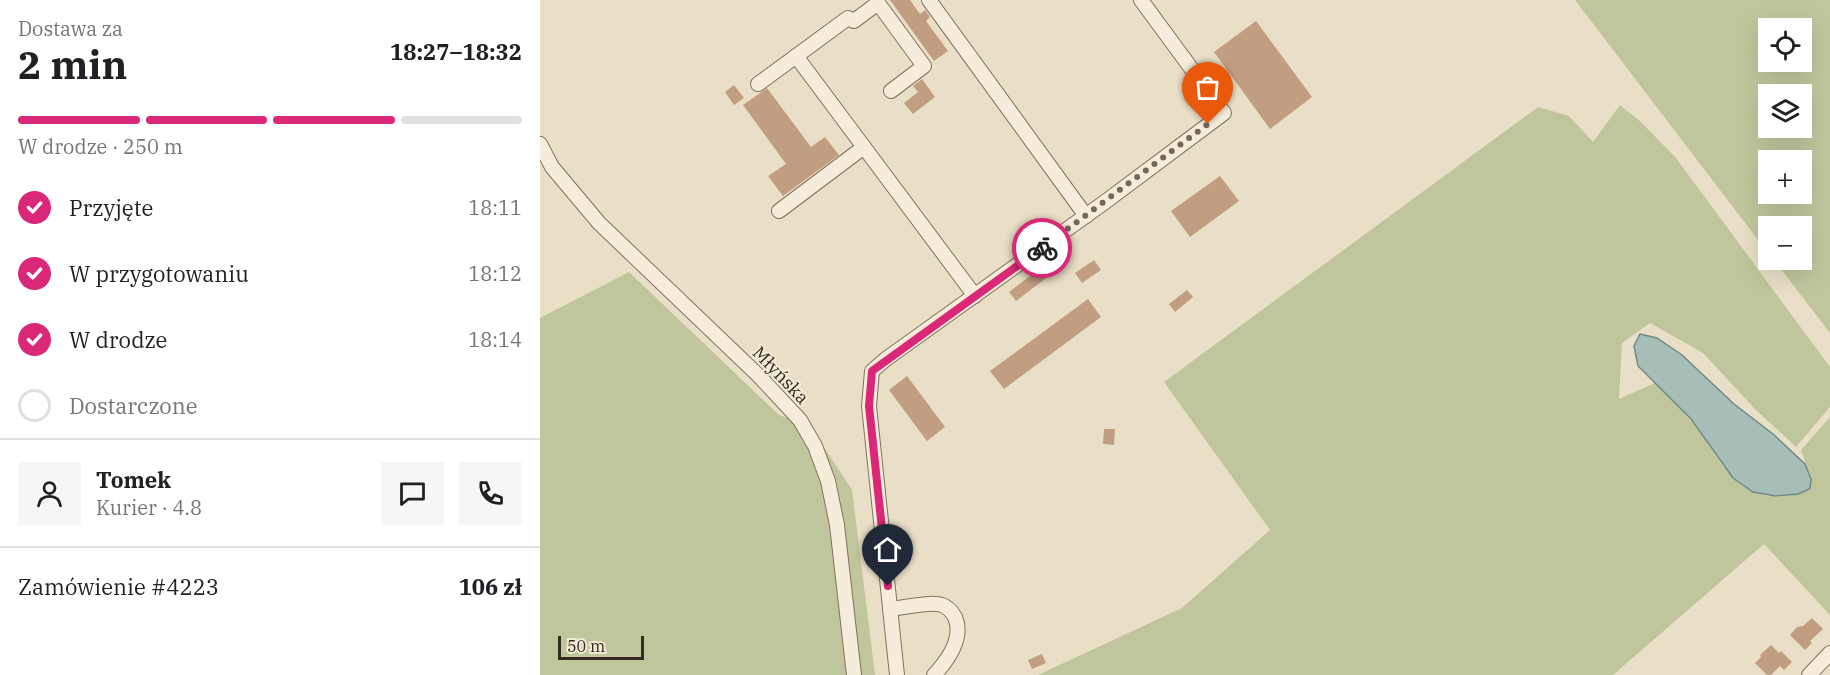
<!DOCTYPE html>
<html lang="pl">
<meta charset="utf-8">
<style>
body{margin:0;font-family:"IBM Plex Serif",serif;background:#f6f6f6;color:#202124;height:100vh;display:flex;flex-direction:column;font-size:22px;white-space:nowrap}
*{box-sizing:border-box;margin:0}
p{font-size:20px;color:#757577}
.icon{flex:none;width:33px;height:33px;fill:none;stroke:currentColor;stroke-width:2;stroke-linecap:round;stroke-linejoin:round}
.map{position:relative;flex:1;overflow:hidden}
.sheet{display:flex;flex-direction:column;background:#fff;width:540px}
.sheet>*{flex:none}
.fabs{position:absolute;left:1218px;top:18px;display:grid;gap:12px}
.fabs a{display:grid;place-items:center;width:54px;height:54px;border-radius:0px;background:#fff;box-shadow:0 6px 24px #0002;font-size:30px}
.scale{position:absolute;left:18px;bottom:15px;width:86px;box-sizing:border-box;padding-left:6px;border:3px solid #342a20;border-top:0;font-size:16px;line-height:21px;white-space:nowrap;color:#342a20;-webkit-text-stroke:4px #f1ead5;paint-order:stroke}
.pin{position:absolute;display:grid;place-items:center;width:51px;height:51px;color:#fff;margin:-62px -26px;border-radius:50% 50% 50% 0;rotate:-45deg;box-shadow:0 0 6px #0007}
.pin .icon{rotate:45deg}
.courier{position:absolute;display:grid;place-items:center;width:60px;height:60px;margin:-30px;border:4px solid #db2777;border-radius:50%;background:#fff;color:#222;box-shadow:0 2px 8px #0007}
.summary em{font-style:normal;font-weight:700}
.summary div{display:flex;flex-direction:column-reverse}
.summary{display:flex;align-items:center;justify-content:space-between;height:102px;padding:0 18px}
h1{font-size:39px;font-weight:700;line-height:45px}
.bar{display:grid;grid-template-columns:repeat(4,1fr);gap:9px 6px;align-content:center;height:72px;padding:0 18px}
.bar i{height:8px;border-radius:4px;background:#e0e0e0}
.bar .on{background:#db2777}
.bar p{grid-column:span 4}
.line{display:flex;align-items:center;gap:15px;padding:0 18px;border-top:2px solid #e0e0e0}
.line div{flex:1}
.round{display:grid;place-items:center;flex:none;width:63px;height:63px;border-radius:0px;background:#f6f6f6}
ol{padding:0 18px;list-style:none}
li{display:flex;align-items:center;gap:18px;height:66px}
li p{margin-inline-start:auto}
li .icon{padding:6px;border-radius:50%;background:#db2777;color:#fff;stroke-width:4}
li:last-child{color:#757577}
li i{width:33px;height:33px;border:3px solid #e0e0e0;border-radius:50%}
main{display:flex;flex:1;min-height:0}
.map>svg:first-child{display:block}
.green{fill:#c0c69c;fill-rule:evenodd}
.water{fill:#a7bdb7;stroke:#6f8a84;stroke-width:1.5}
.building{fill:#c29e81}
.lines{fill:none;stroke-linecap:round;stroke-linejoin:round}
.minor-casing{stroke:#82725e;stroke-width:16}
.minor{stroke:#f5edd9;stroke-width:14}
.done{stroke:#73695a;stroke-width:6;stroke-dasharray:0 10.8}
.route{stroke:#db2777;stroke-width:8}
.labels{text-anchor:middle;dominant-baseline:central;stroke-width:4.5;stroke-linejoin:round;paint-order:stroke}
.street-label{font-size:18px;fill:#342a20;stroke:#f1ead5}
</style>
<main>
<section class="sheet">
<div class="summary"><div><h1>2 min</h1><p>Dostawa za</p></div><em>18:27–18:32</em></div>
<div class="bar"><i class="on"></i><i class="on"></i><i class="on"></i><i></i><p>W drodze · 250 m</p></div>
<ol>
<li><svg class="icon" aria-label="check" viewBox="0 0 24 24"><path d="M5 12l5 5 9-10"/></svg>Przyjęte<p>18:11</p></li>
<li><svg class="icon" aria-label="check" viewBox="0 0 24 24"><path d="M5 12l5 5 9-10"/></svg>W przygotowaniu<p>18:12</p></li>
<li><svg class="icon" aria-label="check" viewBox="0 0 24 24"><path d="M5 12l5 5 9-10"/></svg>W drodze<p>18:14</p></li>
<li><i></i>Dostarczone</li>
</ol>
<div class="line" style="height:108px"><a class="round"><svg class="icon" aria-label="person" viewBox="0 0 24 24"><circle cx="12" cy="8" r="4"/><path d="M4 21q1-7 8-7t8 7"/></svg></a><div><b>Tomek</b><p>Kurier · 4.8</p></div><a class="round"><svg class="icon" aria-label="chat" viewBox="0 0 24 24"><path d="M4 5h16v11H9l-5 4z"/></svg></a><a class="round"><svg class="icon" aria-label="phone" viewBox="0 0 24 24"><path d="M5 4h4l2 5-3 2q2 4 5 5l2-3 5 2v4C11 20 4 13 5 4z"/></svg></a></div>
<div class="line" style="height:78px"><div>Zamówienie #4223</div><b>106 zł</b></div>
</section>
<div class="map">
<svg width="1290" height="675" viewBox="0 0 1290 675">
<rect width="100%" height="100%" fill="#e9dfc6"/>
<!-- green -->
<g class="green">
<path d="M1035 0H1290V333L1234 260H1262V226H1228V253ZM1262 28V62H1228V28ZM1262 94V128H1228V94ZM1228 160H1262V194H1228Z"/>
<path d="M1080 105 1101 122 1136 158 1290 367V407L1256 447 1215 409 1163 353 1110 323 1082 343 1079 399 1115 383C1127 396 1140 408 1151 421 1187 467 1199 514 1271 490V479L1261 450 1290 417V615L1224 544 1073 675H498L642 608 730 530 624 382 998 107 1029 116 1053 142Z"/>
<path d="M89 272 239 415 270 426 312 490 335 675H0V318Z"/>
</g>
<!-- water -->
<path class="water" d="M1100 334 1117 338 1142 355 1194 404 1233 434 1265 464 1271 479 1270 489 1258 494 1235 496 1213 492 1193 478 1151 419 1098 366 1094 346Z"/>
<!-- building -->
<g class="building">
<path d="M350 0H370L380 14 385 10 390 17 386 21 408 51 394 61Z"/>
<path d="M716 21 772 97 730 129 674 52Z"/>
<path d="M382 79 395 97 373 114 364 103 378 92 373 86Z"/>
<path d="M194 85 204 98 194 105 185 92Z"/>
<path d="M227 88 271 147 285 137 299 155 243 196 228 176 246 164 203 105Z"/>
<path d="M680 176 699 201 650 237 631 211Z"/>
<path d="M554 260 561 270 542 283 535 273Z"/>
<path d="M503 266 510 275 476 301 469 292Z"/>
<path d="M647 290 653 297 635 312 629 304Z"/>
<path d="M548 299 561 317 464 389 450 371Z"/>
<path d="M367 376 405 427 387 441 349 390Z"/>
<path d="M564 429H575L574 445 563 444Z"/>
<path d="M1272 618 1283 629 1270 641 1272 643 1265 650 1250 635 1257 627 1263 626Z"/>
<path d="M1231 645 1239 653 1241 651 1252 662 1244 670 1240 666 1231 675H1227L1215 663 1221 657 1220 655Z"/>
<path d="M502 654 506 663 492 669 488 660Z"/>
</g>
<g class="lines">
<defs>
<g id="minor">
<path d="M389 0 546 216"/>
<path d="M256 56 435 296"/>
<path d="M218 84 308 18 314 21 338 3 384 66 351 91"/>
<path d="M0 144 12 167 59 223 219 376 260 420 275 446 288 481 297 525 314 675"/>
<path d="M239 211 324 147"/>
<path d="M350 609C363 608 391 601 402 605 408 607 412 612 415 617 424 638 408 660 394 675"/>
<path d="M357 675 329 406 332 371 346 359 565 202 684 113 601 0"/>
<path d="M1269 675 1290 653"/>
</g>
</defs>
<!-- minor casing -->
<use href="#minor" class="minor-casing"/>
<!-- minor -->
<use href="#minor" class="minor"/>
</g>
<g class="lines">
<!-- done -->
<path class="done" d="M502 248 668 124"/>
<!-- route -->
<path class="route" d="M348 586 329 406 332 371 502 248"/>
</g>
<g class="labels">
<!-- street labels -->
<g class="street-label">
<text transform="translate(241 375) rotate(46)">Młyńska</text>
</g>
</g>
</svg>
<div class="fabs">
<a><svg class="icon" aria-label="locate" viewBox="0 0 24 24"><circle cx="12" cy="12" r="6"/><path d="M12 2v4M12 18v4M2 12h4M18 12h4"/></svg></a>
<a><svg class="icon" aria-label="layers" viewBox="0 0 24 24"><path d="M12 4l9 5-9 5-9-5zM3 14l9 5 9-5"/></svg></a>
<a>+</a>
<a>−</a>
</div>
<div class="scale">50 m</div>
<div class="pin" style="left:668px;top:124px;background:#ea580c"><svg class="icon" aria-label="bag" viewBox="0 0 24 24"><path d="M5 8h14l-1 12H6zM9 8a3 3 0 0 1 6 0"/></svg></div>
<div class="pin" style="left:348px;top:586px;background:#1f2937"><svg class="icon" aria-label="home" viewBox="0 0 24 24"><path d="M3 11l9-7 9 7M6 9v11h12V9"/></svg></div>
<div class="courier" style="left:502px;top:248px"><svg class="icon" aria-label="bike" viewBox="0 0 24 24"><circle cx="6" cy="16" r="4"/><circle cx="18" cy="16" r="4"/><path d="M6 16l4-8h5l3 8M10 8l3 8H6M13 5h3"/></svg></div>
</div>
</main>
